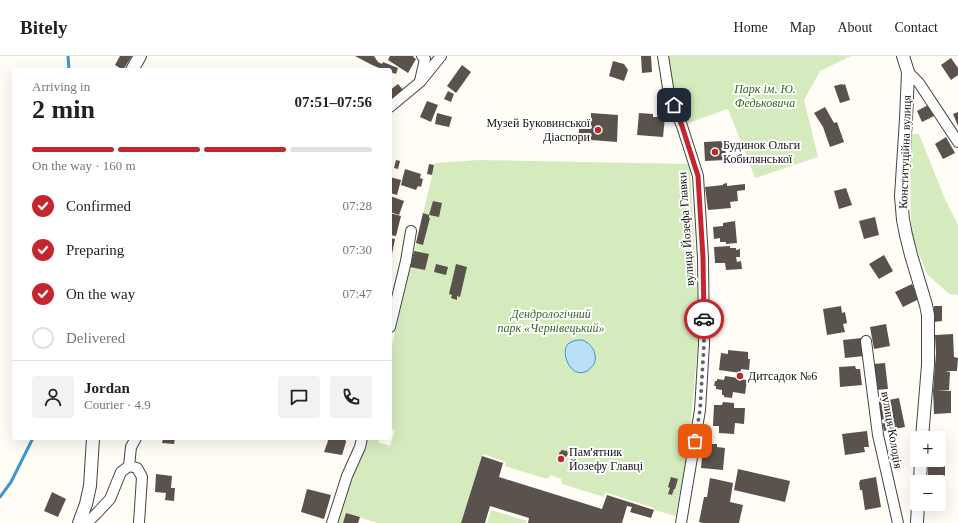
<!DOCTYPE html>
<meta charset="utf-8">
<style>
body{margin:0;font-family:Georgia,serif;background:#f2f2f2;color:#222;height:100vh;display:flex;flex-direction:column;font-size:15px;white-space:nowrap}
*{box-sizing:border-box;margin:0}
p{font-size:13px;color:#767676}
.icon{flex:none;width:22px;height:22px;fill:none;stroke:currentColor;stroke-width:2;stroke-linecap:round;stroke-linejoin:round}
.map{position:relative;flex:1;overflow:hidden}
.panel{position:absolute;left:12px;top:12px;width:380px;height:372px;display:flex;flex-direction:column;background:#fff;border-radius:4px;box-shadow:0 4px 16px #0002}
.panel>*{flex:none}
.tools{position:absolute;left:910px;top:375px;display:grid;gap:8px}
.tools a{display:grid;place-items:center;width:36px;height:36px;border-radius:4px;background:#fff;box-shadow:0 4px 16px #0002;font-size:20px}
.pin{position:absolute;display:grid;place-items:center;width:34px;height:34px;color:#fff;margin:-17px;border-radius:8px;box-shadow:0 2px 6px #0006}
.courier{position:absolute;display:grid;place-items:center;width:40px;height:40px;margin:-20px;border:3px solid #c4262e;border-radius:50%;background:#fff;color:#222;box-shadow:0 1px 5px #0007}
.summary em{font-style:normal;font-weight:600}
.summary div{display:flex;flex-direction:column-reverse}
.summary{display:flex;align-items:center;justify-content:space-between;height:68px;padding:0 20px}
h1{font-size:26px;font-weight:600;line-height:30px}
.bar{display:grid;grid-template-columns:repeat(4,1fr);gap:6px 4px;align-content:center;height:48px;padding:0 20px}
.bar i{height:5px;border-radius:3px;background:#e0e0e0}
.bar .current{background:#c4262e}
.bar p{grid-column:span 4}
.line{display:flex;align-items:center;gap:10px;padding:0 20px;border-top:1px solid #e0e0e0}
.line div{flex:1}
.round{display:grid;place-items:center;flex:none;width:42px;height:42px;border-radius:4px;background:#f2f2f2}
ol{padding:0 20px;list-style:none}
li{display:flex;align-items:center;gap:12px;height:44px}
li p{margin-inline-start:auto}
li .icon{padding:4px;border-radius:50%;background:#c4262e;color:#fff;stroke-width:4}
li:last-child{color:#767676}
li i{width:22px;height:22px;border:2px solid #e0e0e0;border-radius:50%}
header{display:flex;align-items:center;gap:24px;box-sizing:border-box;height:56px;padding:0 20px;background:#fff;border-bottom:1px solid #e0e0e0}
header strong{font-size:19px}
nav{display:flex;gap:22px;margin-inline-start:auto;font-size:14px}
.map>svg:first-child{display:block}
.green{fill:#d5ebbd}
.water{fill:#b9e0f7;stroke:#3f96cf}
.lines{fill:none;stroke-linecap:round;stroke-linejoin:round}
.stream{stroke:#3f96cf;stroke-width:3}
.building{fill:#5a524d}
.minor-casing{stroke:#444;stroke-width:12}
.tertiary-casing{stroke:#444;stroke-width:14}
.minor{stroke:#fff;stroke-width:10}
.tertiary{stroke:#fff;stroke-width:12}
.done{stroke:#646461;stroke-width:4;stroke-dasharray:0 7.2}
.route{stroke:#c4262e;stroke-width:5}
.poi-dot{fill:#c4262e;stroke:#fff;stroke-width:1.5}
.labels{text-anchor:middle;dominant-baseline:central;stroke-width:4;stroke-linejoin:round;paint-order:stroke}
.park-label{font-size:12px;font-style:italic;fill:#2f6b1f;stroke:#fff}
.poi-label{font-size:12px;fill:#111;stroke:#fff;text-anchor:start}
.street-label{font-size:12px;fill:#111;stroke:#fff}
</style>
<header>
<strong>Bitely</strong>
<nav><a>Home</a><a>Map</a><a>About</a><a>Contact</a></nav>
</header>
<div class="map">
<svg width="958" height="467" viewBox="0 0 958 467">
<rect width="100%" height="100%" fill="#fffdf5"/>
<!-- green -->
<g class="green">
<path d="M667 0H851L820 15 804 44 818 101 755 122 728 53 685 68 673 38Z"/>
<path d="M910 78H919L945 143 958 169V239L949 238 927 218 911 178Z"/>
<path d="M479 104 690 108 699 274 688 398 676 456V460L654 454V452L605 436 604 441 562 428 561 423 551 419 547 423 505 410 506 406 483 398 461 467H377L346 457 343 467H337L366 382H379L378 386 390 390 395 374 390 373V298L435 107Z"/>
<path d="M491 454 527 465 526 467H487Z"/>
</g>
<!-- water -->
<path class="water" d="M580 284C583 284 584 284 586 286 593 289 598 301 594 308 592 311 590 313 587 315 570 324 560 295 568 288 572 285 576 284 580 284Z"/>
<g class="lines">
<!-- stream -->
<g class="stream">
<path d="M68 0 69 14"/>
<path d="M0 441 11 426 33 382"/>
</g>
</g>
<!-- building -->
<g class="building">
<path d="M120 0H132L123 14 115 9Z"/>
<path d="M355 0H374L378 6 382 8 383 6 398 12 396 18 390 16V14H384L372 9Z"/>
<path d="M390 0H414L413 1 416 3 408 17 388 4Z"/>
<path d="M641 0H651L652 16 642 17Z"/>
<path d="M951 2 958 12V19L951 24 941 9Z"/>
<path d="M613 5 624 8 628 14 624 25 609 20Z"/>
<path d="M462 9 471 16 456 37 447 30Z"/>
<path d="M398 28 405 36 390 47V34Z"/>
<path d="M842 28 843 29 845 28 850 44 840 47 834 30Z"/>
<path d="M448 35 454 38 451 46 444 43Z"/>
<path d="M427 45 438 49 431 66 420 61Z"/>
<path d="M930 48 936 59 922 66 917 55Z"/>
<path d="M825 51 834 67 837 66 844 86 830 91 823 71 814 57Z"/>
<path d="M958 56V70L953 58Z"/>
<path d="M437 57 452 61 449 71 435 68Z"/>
<path d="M591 57 618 59 617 86 578 83 580 64 591 65Z"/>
<path d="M639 57 653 58V61H665L663 81 637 79Z"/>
<path d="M946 81 955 97 943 103 935 88Z"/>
<path d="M723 85V87H725L726 104 705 105 704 86Z"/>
<path d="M396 104 400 105 398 113 394 112Z"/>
<path d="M429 108 434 109 432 119 427 118Z"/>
<path d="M405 113 421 118 420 122 423 123 421 131 418 130 416 134 401 129Z"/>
<path d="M390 121 401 124 397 139 390 137Z"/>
<path d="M727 127V130L745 128V134L737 135 738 145 730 146 731 152 708 154 705 131 723 129V128Z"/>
<path d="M846 132 852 149 839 153 834 135Z"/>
<path d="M390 140 404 145 399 159 390 156Z"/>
<path d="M433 145 442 147 439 161 429 159Z"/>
<path d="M390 157 401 160 396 180 390 179Z"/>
<path d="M423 157 429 159V162H430L423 189 416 187Z"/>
<path d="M875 161 879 179 864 183 859 165Z"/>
<path d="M735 165 737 187 726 188V186H720V182L714 183 713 171 723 170V167Z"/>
<path d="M390 182 395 183 392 198H390Z"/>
<path d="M730 190V192H736V194L740 193V201H736L737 206 741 205 742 213 726 214 725 207H715L714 191Z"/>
<path d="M414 195 429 198 425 214 410 211Z"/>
<path d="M884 199 893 215 879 223 869 208Z"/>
<path d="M436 208 448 211 446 219 434 216Z"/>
<path d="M456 208 467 211 460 241 457 240V244L451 242 452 239 449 238Z"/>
<path d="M912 228 919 243 903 251 895 236Z"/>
<path d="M841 250 842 257 845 256 847 267 843 268 845 276 827 279 823 253Z"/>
<path d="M934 250H942V265L934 266Z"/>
<path d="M886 268 890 290 874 293 870 271Z"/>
<path d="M953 278 954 301 958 302 957 315H945L950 316 949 334H938L951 335V357L934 358 933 335 936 297 935 279Z"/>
<path d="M862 282 864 300 845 302 843 284Z"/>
<path d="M728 294 748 296V303H750L749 314 741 313V317L719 314 721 297 728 298Z"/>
<path d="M885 307 888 333 876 334 873 308Z"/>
<path d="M855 310 856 313H860L862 329 840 331 839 311Z"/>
<path d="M725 320 738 322V323L747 324 745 338 733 336 732 342 724 341V339H722V334L716 333V330H714L715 325H717V323L724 324Z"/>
<path d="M899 342 905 371 884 375 878 346Z"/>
<path d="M723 346 734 347V352H745L744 368 735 367 734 378 719 377V370H713L714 349H722Z"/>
<path d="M867 375 869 391H864L865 396 845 399 842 378Z"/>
<path d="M163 382H175L174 388 162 387Z"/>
<path d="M327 382H345L346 386 342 399 324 396 328 385Z"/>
<path d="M710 388H717V391L725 392 723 414 701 412 703 390H710Z"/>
<path d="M562 394 567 395 568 399 564 402 560 401 559 397Z"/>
<path d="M482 400 503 407 499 421 602 453 607 439 654 454 651 462 630 456 632 451 627 450 622 467H528L529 462 490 450 485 467H461Z"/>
<rect x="928" y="404" width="17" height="17"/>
<path d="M738 413 790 425 785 446 734 434Z"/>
<path d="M156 418 172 420 171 432H175L174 445 165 444 166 437 155 436Z"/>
<path d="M671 421 678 423 675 433H674L672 439 668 438 670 432 668 431Z"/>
<path d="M876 421 881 451 865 454 862 434H860L859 426H860V424Z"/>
<path d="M710 422 733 427 730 446 743 449 739 467H703L699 466 704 441H707Z"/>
<path d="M307 433 331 439 324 463 301 456Z"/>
<path d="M52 436 66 443 58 461 44 455Z"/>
<path d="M346 457 360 461 358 467H343Z"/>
</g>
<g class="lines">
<defs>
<g id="minor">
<path d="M663 0 669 38 682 70 698 120 703 202 704 288 700 354 681 467"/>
<path d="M908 16 919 27 958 86"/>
<path d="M420 25 425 3 422 0"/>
<path d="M390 51 420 26 441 0"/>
<path d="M390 271 406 205 411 175"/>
<path d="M866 285 878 379 898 467"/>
<path d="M129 410 137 412 142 421 139 467"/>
<path d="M129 410 131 391 136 382"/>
<path d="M87 467 97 457 110 443 121 416 129 410"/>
<path d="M332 467 347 420 360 391 362 382"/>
</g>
<g id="tertiary">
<path d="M903 0 908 16 906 63 901 140 903 164 906 179 911 199 926 249 928 259V309L922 382"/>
<path d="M132 14 140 0"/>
<path d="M920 426 921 404"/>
<path d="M79 467 86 448 90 430 93 382"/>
<path d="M917 467 918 448"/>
</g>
</defs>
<!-- minor casing -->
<use href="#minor" class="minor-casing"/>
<!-- tertiary casing -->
<use href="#tertiary" class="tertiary-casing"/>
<!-- minor -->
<use href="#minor" class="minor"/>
<!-- tertiary -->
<use href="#tertiary" class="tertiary"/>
</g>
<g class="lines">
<!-- done -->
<path class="done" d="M695 385 700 354 704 288V263"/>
<!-- route -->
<path class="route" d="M674 49 682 70 698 120 703 202 704 263"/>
</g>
<!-- markers -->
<g class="poi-dot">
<circle cx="598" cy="74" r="4"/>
<circle cx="715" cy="96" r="4"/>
<circle cx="740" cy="320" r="4"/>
<circle cx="561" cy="403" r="4"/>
</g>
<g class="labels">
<!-- park labels -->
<g class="park-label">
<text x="765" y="33">Парк ім. Ю.<tspan x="765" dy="14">Федьковича</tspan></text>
<text x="551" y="258">Дендрологічний<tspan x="551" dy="14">парк «Чернівецький»</tspan></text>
</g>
<!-- poi labels -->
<g class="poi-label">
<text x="590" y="67" text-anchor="end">Музей Буковинської<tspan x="590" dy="14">Діаспори</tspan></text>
<text x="723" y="89">Будинок Ольги<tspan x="723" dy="14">Кобилянської</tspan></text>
<text x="748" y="320">Дитсадок №6</text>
<text x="569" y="396">Пам'ятник<tspan x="569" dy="14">Йозефу Главці</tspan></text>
</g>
<!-- street labels -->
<g class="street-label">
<text transform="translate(905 96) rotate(-88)">Конституційна вулиця</text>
<text transform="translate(686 173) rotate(-94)">вулиця Йозефа Главки</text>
<text transform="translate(892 374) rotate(80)">вулиця Колодія</text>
</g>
</g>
</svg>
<div class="tools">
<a>+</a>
<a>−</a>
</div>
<div class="pin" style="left:695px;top:385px;background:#ea580c"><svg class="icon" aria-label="bag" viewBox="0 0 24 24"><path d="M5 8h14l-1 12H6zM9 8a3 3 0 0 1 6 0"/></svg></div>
<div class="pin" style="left:674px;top:49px;background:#1f2937"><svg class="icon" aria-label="home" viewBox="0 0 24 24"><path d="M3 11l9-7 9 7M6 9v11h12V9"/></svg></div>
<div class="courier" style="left:704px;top:263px"><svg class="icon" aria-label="car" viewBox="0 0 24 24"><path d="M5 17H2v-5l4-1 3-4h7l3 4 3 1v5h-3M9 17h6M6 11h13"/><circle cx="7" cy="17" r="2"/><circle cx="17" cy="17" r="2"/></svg></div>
<section class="panel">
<div class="summary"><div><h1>2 min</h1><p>Arriving in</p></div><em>07:51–07:56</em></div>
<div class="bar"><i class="current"></i><i class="current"></i><i class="current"></i><i></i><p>On the way · 160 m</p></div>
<ol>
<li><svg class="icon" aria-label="check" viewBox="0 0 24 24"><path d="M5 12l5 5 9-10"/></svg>Confirmed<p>07:28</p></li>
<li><svg class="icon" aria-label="check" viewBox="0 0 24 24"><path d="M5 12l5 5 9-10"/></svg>Preparing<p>07:30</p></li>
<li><svg class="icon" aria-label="check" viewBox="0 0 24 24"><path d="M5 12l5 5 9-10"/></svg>On the way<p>07:47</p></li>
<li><i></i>Delivered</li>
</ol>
<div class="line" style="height:72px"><a class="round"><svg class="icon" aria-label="person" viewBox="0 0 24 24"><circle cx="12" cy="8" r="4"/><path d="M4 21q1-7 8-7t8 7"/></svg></a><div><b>Jordan</b><p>Courier · 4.9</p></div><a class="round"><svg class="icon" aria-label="chat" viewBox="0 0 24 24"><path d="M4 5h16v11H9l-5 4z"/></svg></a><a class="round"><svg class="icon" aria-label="phone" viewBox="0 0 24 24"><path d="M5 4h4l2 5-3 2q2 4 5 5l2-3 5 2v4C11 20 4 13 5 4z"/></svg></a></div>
</section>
</div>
